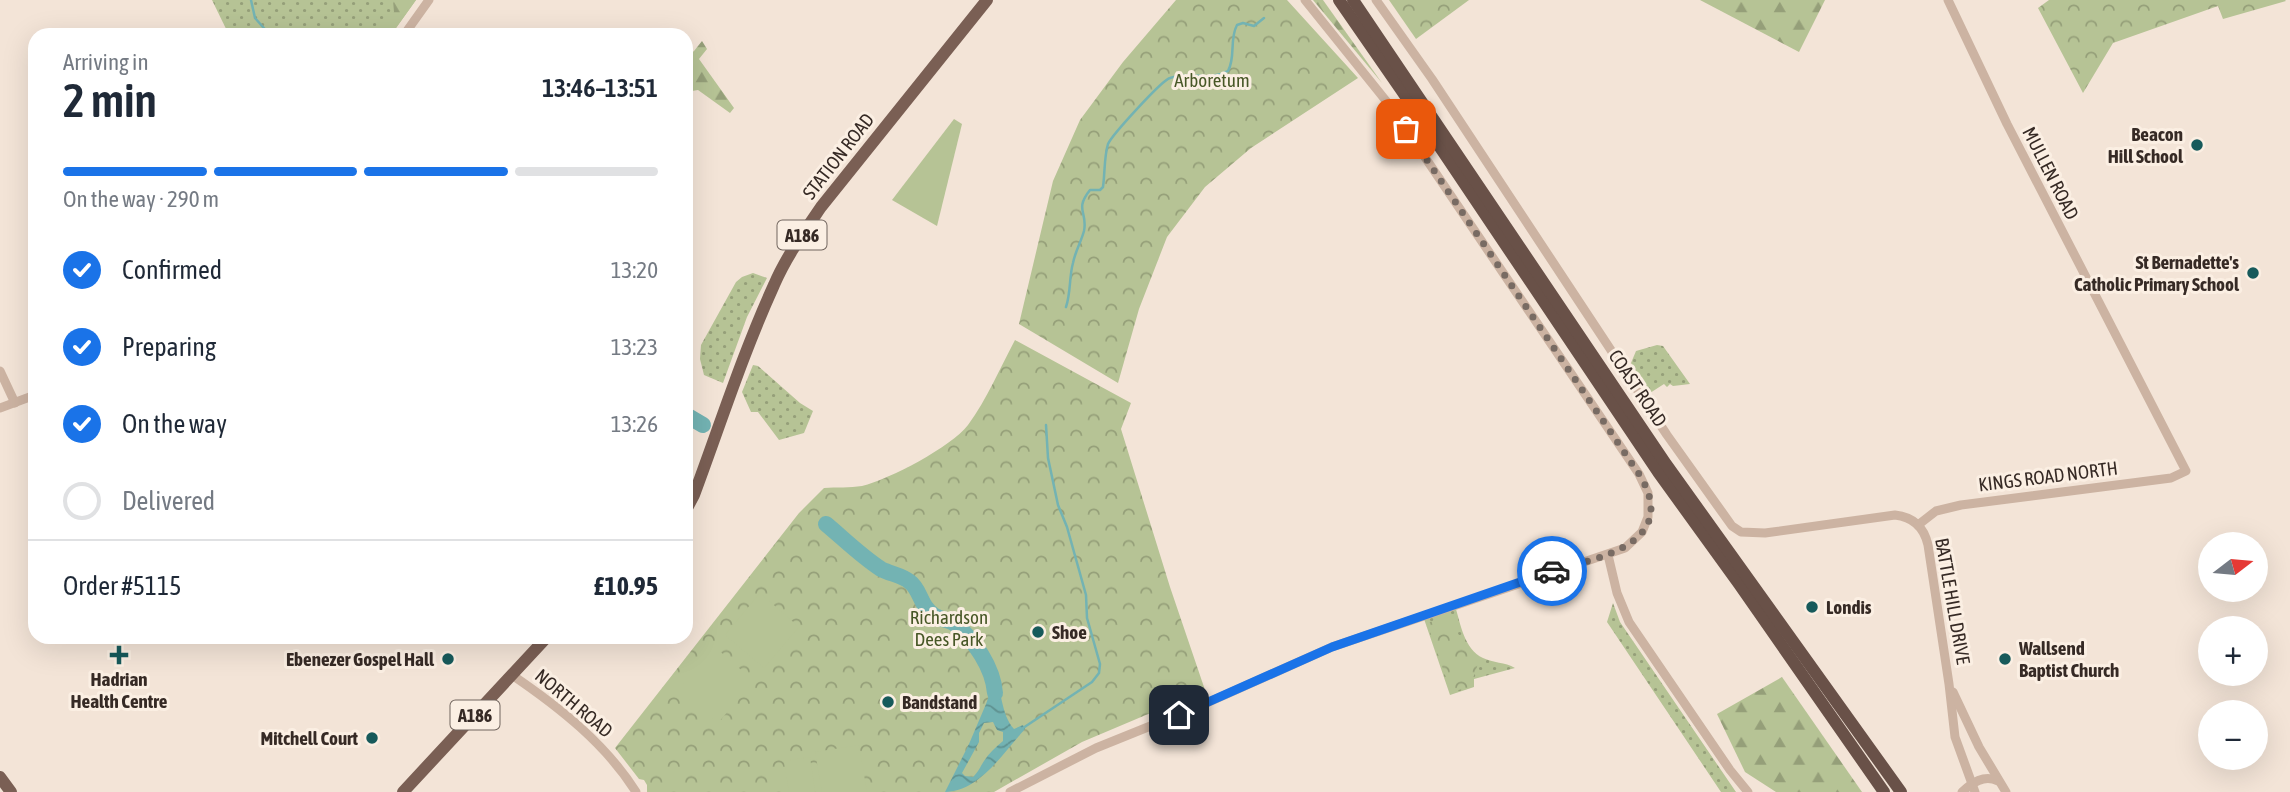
<!DOCTYPE html>
<meta charset="utf-8">
<style>
body{margin:0;font-family:"Asap Condensed",sans-serif;background:#f2f2f3;color:#1f2937;height:100vh;display:flex;flex-direction:column;font-size:26px;white-space:nowrap}
*{box-sizing:border-box;margin:0}
p{font-size:23px;color:#747a83}
.icon{flex:none;width:38px;height:38px;fill:none;stroke:currentColor;stroke-width:2;stroke-linecap:round;stroke-linejoin:round}
.map{position:relative;flex:1;overflow:hidden}
.drawer{position:absolute;left:28px;top:28px;width:665px;height:616px;display:flex;flex-direction:column;background:#fff;border-radius:21px;box-shadow:0 7px 28px #0002}
.drawer>*{flex:none}
.needle{width:46px;rotate:74deg}
.controls{position:absolute;left:2198px;top:532px;display:grid;gap:14px}
.controls a{display:grid;place-items:center;width:70px;height:70px;border-radius:50%;background:#fff;box-shadow:0 7px 28px #0002;font-size:35px}
.pin{position:absolute;display:grid;place-items:center;width:60px;height:60px;color:#fff;margin:-30px;border-radius:14px;box-shadow:0 4px 10px #0006}
.courier{position:absolute;display:grid;place-items:center;width:70px;height:70px;margin:-35px;border:5px solid #1a73e8;border-radius:50%;background:#fff;color:#222;box-shadow:0 2px 9px #0007}
.headline em{font-style:normal;font-weight:600}
.headline div{display:flex;flex-direction:column-reverse}
.headline{display:flex;align-items:center;justify-content:space-between;height:119px;padding:0 35px}
h1{font-size:46px;font-weight:600;line-height:52px}
.bar{display:grid;grid-template-columns:repeat(4,1fr);gap:10px 7px;align-content:center;height:84px;padding:0 35px}
.bar i{height:9px;border-radius:5px;background:#e0e1e3}
.bar .on{background:#1a73e8}
.bar p{grid-column:span 4}
.line{display:flex;align-items:center;gap:18px;padding:0 35px;border-top:2px solid #e0e1e3}
.line div{flex:1}
ol{padding:0 35px;list-style:none}
li{display:flex;align-items:center;gap:21px;height:77px}
li p{margin-inline-start:auto}
li .icon{padding:7px;border-radius:50%;background:#1a73e8;color:#fff;stroke-width:4}
li:last-child{color:#747a83}
li i{width:38px;height:38px;border:4px solid #e0e1e3;border-radius:50%}
.map>svg:first-child{display:block}
.grass{fill:url(#grass-dots)}
.forest{fill:url(#forest-firs)}
.park{fill:url(#park-crowns)}
.garden{fill:#b6c395}
.water{fill:url(#water-waves);fill-rule:evenodd}
.lines{fill:none;stroke-linecap:round;stroke-linejoin:round}
.stream{stroke:#73b3b3;stroke-width:2.5}
.river{stroke:#73b3b3;stroke-width:16}
.tertiary{stroke:#ccb3a2;stroke-width:9}
.primary{stroke:#7a5f54;stroke-width:12}
.trunk{stroke:#695148;stroke-width:12}
.done{stroke:#786b63;stroke-width:7;stroke-dasharray:0 12.6}
.route{stroke:#1a73e8;stroke-width:9}
.poi-dot{fill:#175a5b;stroke:#fbefe3;stroke-width:2.5}
.labels{text-anchor:middle;dominant-baseline:central;stroke-width:6;stroke-linejoin:round;paint-order:stroke}
.shield{fill:#fbefe3;stroke:#71655e;stroke-width:2}
.shield-label{font-size:18px;font-weight:bold;fill:#362a25}
.park-label{font-size:19px;fill:#475726;stroke:#fbefe3}
.poi-label{font-size:19px;font-weight:bold;fill:#362a25;stroke:#fbefe3;text-anchor:end}
.street-label{font-size:19px;fill:#362a25;stroke:#fbefe3}
</style>
<div class="map">
<svg width="2290" height="792" viewBox="0 0 2290 792">
<defs>
<pattern id="grass-dots" width="8" height="8" patternUnits="userSpaceOnUse" patternTransform="scale(1.75)"><rect width="8" height="8" fill="#b6c395"/><path d="M2 2h.1M6 6h.1" fill="none" stroke="#959f79" stroke-width="1.8" stroke-linecap="round"/></pattern>
<pattern id="forest-firs" width="22" height="20" patternUnits="userSpaceOnUse" patternTransform="scale(1.75)"><rect width="22" height="20" fill="#b6c395"/><path d="M5 1l3.5 6h-7zM16 11l3.5 6h-7z" fill="#959f79"/></pattern>
<pattern id="park-crowns" width="20" height="18" patternUnits="userSpaceOnUse" patternTransform="scale(1.75)"><rect width="20" height="18" fill="#b6c395"/><path d="M2 6a3 3 0 1 1 6 0M12 15a3 3 0 1 1 6 0" fill="none" stroke="#959f79"/></pattern>
<pattern id="water-waves" width="16" height="10" patternUnits="userSpaceOnUse" patternTransform="scale(1.75)"><rect width="16" height="10" fill="#73b3b3"/><path d="M0 5q4-4 8 0t8 0" fill="none" stroke="#5f9291"/></pattern>
</defs>
<rect width="100%" height="100%" fill="#f3e4d7"/>
<!-- grass -->
<g class="grass">
<path d="M212 0H416L391 35H229Z"/>
<path d="M753 273 767 278 747 317 723 383 704 375 700 359 701 345 736 282 742 277Z"/>
<path d="M1657 345 1663 346 1690 384 1673 386 1670 384 1667 387 1664 384 1650 393 1631 363 1636 351Z"/>
<path d="M753 365 758 366 800 403 813 411 804 433 779 440 758 412H751L742 392Z"/>
<path d="M1613 603 1620 622 1736 792H1721L1607 622Z"/>
<path d="M1455 606C1461 625 1464 649 1483 658 1493 663 1505 662 1515 668L1474 679V687L1450 695 1423 616Z"/>
</g>
<!-- forest -->
<g class="forest">
<path d="M393 0H416L391 35H378L394 12Z"/>
<path d="M1313 0H1323L1382 83Z"/>
<path d="M1700 0H1825L1799 52Z"/>
<path d="M702 41 707 49 699 59 734 108 730 113 698 90 686 92V57L694 51Z"/>
<path d="M1782 677 1862 792H1776L1745 772 1717 714Z"/>
</g>
<!-- park -->
<g class="park">
<path d="M1176 0H1287L1358 78 1251 148 1205 187 1167 237 1139 309 1118 383 1019 324 1053 181 1080 120 1123 62Z"/>
<path d="M1389 0H1469L1416 39Z"/>
<path d="M2049 0H2285L2286 1 2223 19 2218 6 2113 43 2083 93 2038 8Z"/>
<path d="M1015 340 1131 403 1121 429 1170 587 1205 690 1082 742 994 792H647V785L644 780 639 779 615 748 799 513 824 488C836 487 850 488 862 486 890 479 951 447 968 425 987 399 1000 368 1015 340Z"/>
<path d="M1451 615C1458 634 1463 649 1479 661L1470 687 1451 692 1427 623Z"/>
</g>
<!-- garden -->
<g class="garden">
<path d="M954 119 962 124 937 226 892 200Z"/>
<path d="M760 593 799 627 764 668 725 635Z"/>
<path d="M715 647 754 681 718 723 678 690Z"/>
<path d="M859 745 867 792H822L815 752Z"/>
<path d="M810 757 815 792H789L784 761Z"/>
</g>
<!-- water -->
<path class="water" d="M990 672 993 673C1003 690 1000 713 1014 729L1023 725 1025 729C1004 752 979 792 945 792L969 744 986 704 990 693ZM993 722 997 730 1003 732V741C996 747 989 753 984 761 980 767 979 771 973 777L965 776 962 773 979 742V733L984 723Z"/>
<g class="lines">
<!-- stream -->
<g class="stream">
<path d="M251 0 255 18 270 35"/>
<path d="M1066 307C1071 292 1069 277 1073 263 1075 252 1081 242 1084 231 1088 212 1074 210 1090 190H1100L1103 187C1105 173 1104 157 1108 144 1112 135 1162 80 1170 78 1191 71 1207 82 1228 71 1236 57 1229 40 1237 25L1243 23 1254 26 1264 18"/>
<path d="M1023 728 1092 682 1099 673 1100 664 1087 618 1086 595 1067 527 1058 505 1048 458 1046 425"/>
</g>
<!-- river -->
<g class="river">
<path d="M686 415 703 425"/>
<path d="M826 524C844 539 861 556 881 569 890 574 902 575 910 582 921 590 920 607 935 616 941 620 949 619 955 624 974 640 993 667 995 693"/>
</g>
<!-- tertiary -->
<g class="tertiary">
<path d="M1376 0 1432 79 1667 435 1732 526 1741 532 1765 533 1895 515C1913 517 1924 527 1928 545L1949 684 1955 737 1975 792"/>
<path d="M404 35 429 0"/>
<path d="M0 371 15 403"/>
<path d="M0 408 35 395"/>
<path d="M1918 525 1936 511 1961 505 2171 478 2186 471 2007 124 1948 0"/>
<path d="M1608 555 1617 593 1629 622 1730 770 1748 792"/>
<path d="M512 675C559 707 606 744 636 792"/>
<path d="M1953 692 1979 747 2006 792"/>
<path d="M1010 792 1096 748 1200 706 1332 647 1625 548 1642 532 1648 517V493L1639 474 1391 107 1305 0"/>
<path d="M1962 792C1972 783 1984 774 1998 781"/>
</g>
<!-- primary -->
<g class="primary">
<path d="M686 510 694 495C720 425 743 353 774 285 786 257 804 232 821 207L987 0"/>
<path d="M0 777 11 792"/>
<path d="M403 792 547 637"/>
</g>
<!-- trunk -->
<g class="trunk">
<path d="M1339 0 1411 104 1658 472 1739 584 1884 792"/>
<path d="M1353 0 1666 464 1901 792"/>
</g>
</g>
<g class="lines">
<!-- done -->
<path class="done" d="M1406 129 1639 474C1682 543 1599 558 1552 571"/>
<!-- route -->
<path class="route" d="M1179 715 1332 647 1552 571"/>
</g>
<!-- markers -->
<g class="poi-dot">
<circle cx="2197" cy="145" r="7"/>
<circle cx="2253" cy="273" r="7"/>
<circle cx="1812" cy="607" r="7"/>
<circle cx="1038" cy="632" r="7"/>
<path d="M115.5 644.5h7v7h7v7h-7v7h-7v-7h-7v-7h7z"/>
<circle cx="448" cy="659" r="7"/>
<circle cx="2005" cy="659" r="7"/>
<circle cx="888" cy="702" r="7"/>
<circle cx="372" cy="738" r="7"/>
</g>
<g class="labels">
<!-- shield labels -->
<g class="shield">
<rect x="777.5" y="220.5" width="49" height="29" rx="5"/>
<rect x="450.5" y="700.5" width="49" height="29" rx="5"/>
</g>
<g class="shield-label">
<text x="802" y="235">A186</text>
<text x="475" y="715">A186</text>
</g>
<!-- park labels -->
<g class="park-label">
<text x="1212" y="80">Arboretum</text>
<text x="949" y="617">Richardson<tspan x="949" dy="22">Dees Park</tspan></text>
</g>
<!-- poi labels -->
<g class="poi-label">
<text x="2183" y="134">Beacon<tspan x="2183" dy="22">Hill School</tspan></text>
<text x="2239" y="262">St Bernadette's<tspan x="2239" dy="22">Catholic Primary School</tspan></text>
<text x="1826" y="607" text-anchor="start">Londis</text>
<text x="1052" y="632" text-anchor="start">Shoe</text>
<text x="2019" y="648" text-anchor="start">Wallsend<tspan x="2019" dy="22">Baptist Church</tspan></text>
<text x="434" y="659">Ebenezer Gospel Hall</text>
<text x="119" y="679" text-anchor="middle">Hadrian<tspan x="119" dy="22">Health Centre</tspan></text>
<text x="902" y="702" text-anchor="start">Bandstand</text>
<text x="358" y="738">Mitchell Court</text>
</g>
<!-- street labels -->
<g class="street-label">
<text transform="translate(838 156) rotate(-52)">STATION ROAD</text>
<text transform="translate(2051 173) rotate(63)">MULLEN ROAD</text>
<text transform="translate(1638 388) rotate(56)">COAST ROAD</text>
<text transform="translate(2048 476) rotate(-7)">KINGS ROAD NORTH</text>
<text transform="translate(1953 601) rotate(80)">BATTLE HILL DRIVE</text>
<text transform="translate(574 703) rotate(40)">NORTH ROAD</text>
</g>
</g>
</svg>
<div class="controls">
<a><svg class="needle" viewBox="-14 -14 28 28"><path d="M0-13l5 13h-10z" fill="#e53935"/><path d="M0 13l5-13h-10z" fill="#747a83"/></svg></a>
<a>+</a>
<a>−</a>
</div>
<div class="pin" style="left:1406px;top:129px;background:#ea580c"><svg class="icon" aria-label="bag" viewBox="0 0 24 24"><path d="M5 8h14l-1 12H6zM9 8a3 3 0 0 1 6 0"/></svg></div>
<div class="pin" style="left:1179px;top:715px;background:#1f2937"><svg class="icon" aria-label="home" viewBox="0 0 24 24"><path d="M3 11l9-7 9 7M6 9v11h12V9"/></svg></div>
<div class="courier" style="left:1552px;top:571px"><svg class="icon" aria-label="car" viewBox="0 0 24 24"><path d="M5 17H2v-5l4-1 3-4h7l3 4 3 1v5h-3M9 17h6M6 11h13"/><circle cx="7" cy="17" r="2"/><circle cx="17" cy="17" r="2"/></svg></div>
<section class="drawer">
<div class="headline"><div><h1>2 min</h1><p>Arriving in</p></div><em>13:46–13:51</em></div>
<div class="bar"><i class="on"></i><i class="on"></i><i class="on"></i><i></i><p>On the way · 290 m</p></div>
<ol>
<li><svg class="icon" aria-label="check" viewBox="0 0 24 24"><path d="M5 12l5 5 9-10"/></svg>Confirmed<p>13:20</p></li>
<li><svg class="icon" aria-label="check" viewBox="0 0 24 24"><path d="M5 12l5 5 9-10"/></svg>Preparing<p>13:23</p></li>
<li><svg class="icon" aria-label="check" viewBox="0 0 24 24"><path d="M5 12l5 5 9-10"/></svg>On the way<p>13:26</p></li>
<li><i></i>Delivered</li>
</ol>
<div class="line" style="height:91px"><div>Order #5115</div><b>£10.95</b></div>
</section>
</div>
